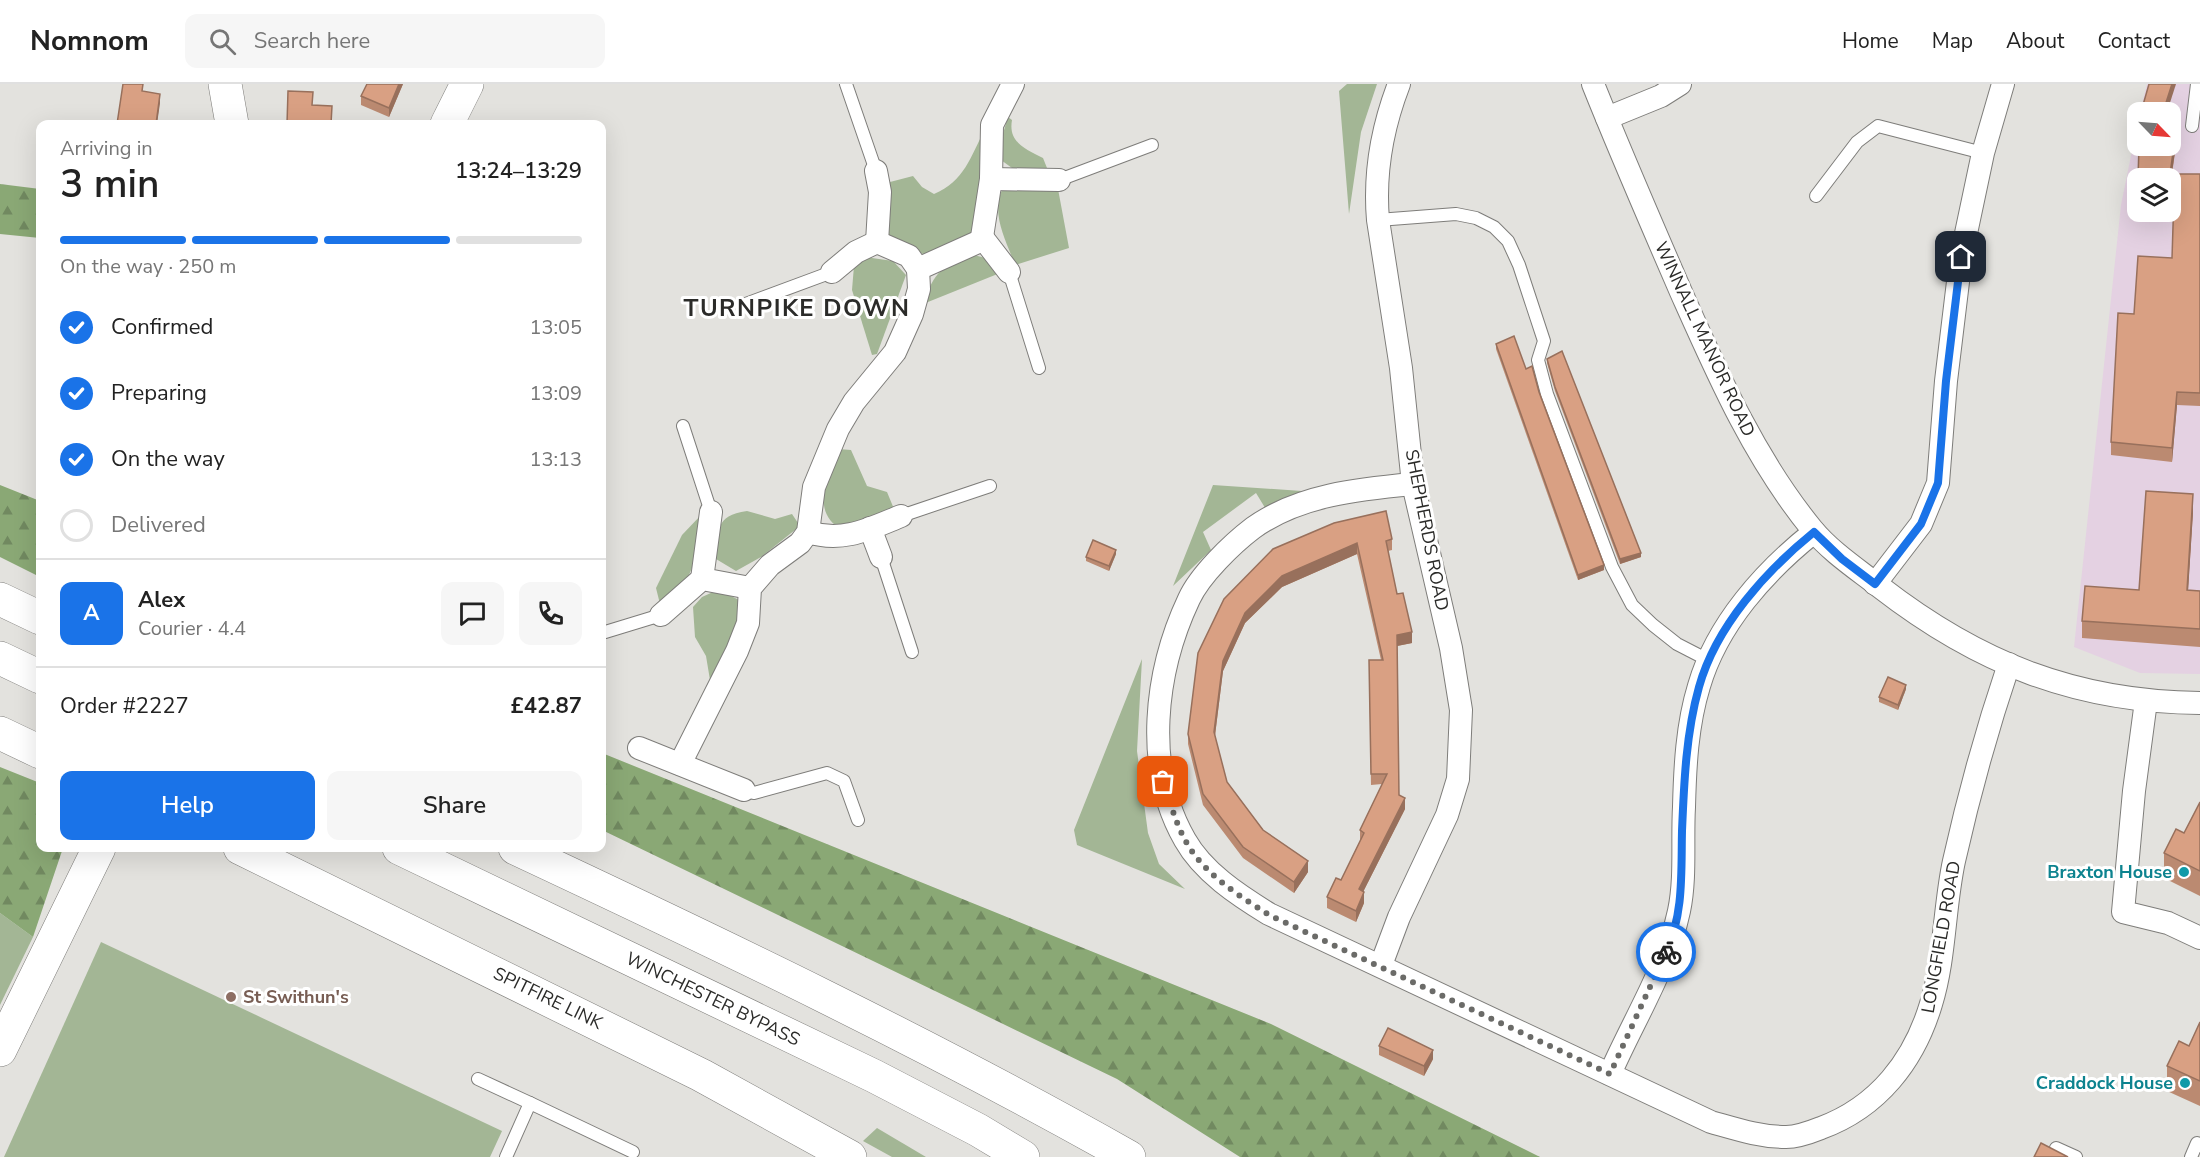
<!DOCTYPE html>
<meta charset="utf-8">
<style>
body{margin:0;font-family:"Nunito Sans",sans-serif;background:#f6f6f6;color:#222;height:100vh;display:flex;flex-direction:column;font-size:22px;white-space:nowrap}
*{box-sizing:border-box;margin:0}
p{font-size:20px;color:#767676}
.icon{flex:none;width:33px;height:33px;fill:none;stroke:currentColor;stroke-width:2;stroke-linecap:round;stroke-linejoin:round}
.map{position:relative;flex:1;overflow:hidden}
.side{position:absolute;left:36px;top:36px;width:570px;height:732px;display:flex;flex-direction:column;background:#fff;border-radius:12px;box-shadow:0 6px 24px #0002}
.side>*{flex:none}
.needle{width:39px;rotate:115deg}
.fabs{position:absolute;left:2127px;top:18px;display:grid;gap:12px}
.fabs a{display:grid;place-items:center;width:54px;height:54px;border-radius:12px;background:#fff;box-shadow:0 6px 24px #0002;font-size:30px}
.pin{position:absolute;display:grid;place-items:center;width:51px;height:51px;color:#fff;margin:-26px;border-radius:12px;box-shadow:0 3px 9px #0006}
.courier{position:absolute;display:grid;place-items:center;width:60px;height:60px;margin:-30px;border:4px solid #1a73e8;border-radius:50%;background:#fff;color:#222;box-shadow:0 2px 8px #0007}
.overview em{font-style:normal;font-weight:600}
.overview div{display:flex;flex-direction:column-reverse}
.overview{display:flex;align-items:center;justify-content:space-between;height:102px;padding:0 24px}
h1{font-size:39px;font-weight:600;line-height:45px}
.bar{display:grid;grid-template-columns:repeat(4,1fr);gap:9px 6px;align-content:center;height:72px;padding:0 24px}
.bar i{height:8px;border-radius:4px;background:#e0e0e0}
.bar .active{background:#1a73e8}
.bar p{grid-column:span 4}
.line{display:flex;align-items:center;gap:15px;padding:0 24px;border-top:2px solid #e0e0e0}
.line div{flex:1}
.round{display:grid;place-items:center;flex:none;width:63px;height:63px;border-radius:12px;background:#f6f6f6}
ol{padding:0 24px;list-style:none}
li{display:flex;align-items:center;gap:18px;height:66px}
li p{margin-inline-start:auto}
li .icon{padding:6px;border-radius:50%;background:#1a73e8;color:#fff;stroke-width:4}
li:last-child{color:#767676}
li i{width:33px;height:33px;border:3px solid #e0e0e0;border-radius:50%}
.cta{display:flex;gap:12px;margin-top:auto;padding:12px 24px}
.cta a{flex:1;height:69px;border-radius:12px;background:#1a73e8;color:#fff;font-size:24px;font-weight:600;line-height:69px;text-align:center}
.cta a+a{background:#f6f6f6;color:#222}
header{display:flex;align-items:center;gap:36px;box-sizing:border-box;height:84px;padding:0 30px;background:#fff;border-bottom:2px solid #e0e0e0}
header strong{font-size:28px}
nav{display:flex;gap:33px;margin-inline-start:auto;font-size:21px}
.search{width:420px;height:54px;background:#f6f6f6;display:flex;align-items:center;gap:15px;box-sizing:border-box;padding:0 21px;border-radius:12px;color:#767676;font-size:22px}
.map>svg:first-child{display:block}
.commercial{fill:#e4d1e2;fill-rule:evenodd}
.grass{fill:#a3b695}
.forest{fill:url(#forest-firs)}
.lines{fill:none;stroke-linecap:round;stroke-linejoin:round}
.lane-casing{stroke:#7e7d7a;stroke-width:14}
.street-casing{stroke:#7e7d7a;stroke-width:24}
.secondary-casing{stroke:#7e7d7a;stroke-width:34}
.highway-casing{stroke:#7e7d7a;stroke-width:34}
.lane{stroke:#fff;stroke-width:12}
.street{stroke:#fff;stroke-width:22}
.secondary{stroke:#fff;stroke-width:33}
.highway{stroke:#fff;stroke-width:33}
.wall{fill:#bb8a71}
.shaded-wall{fill:#98705c}
.building{fill:#d9a083;stroke:#98705c;stroke-width:1.5}
.done{stroke:#6b6b68;stroke-width:6;stroke-dasharray:0 10.8}
.route{stroke:#1a73e8;stroke-width:8}
.culture-dot{fill:#0f9aa8;stroke:#fff;stroke-width:2}
.education-dot{fill:#8d6e63;stroke:#fff;stroke-width:2}
.labels{text-anchor:middle;dominant-baseline:central;stroke-width:6;stroke-linejoin:round;paint-order:stroke}
.street-label{font-size:18px;fill:#2b2b29;stroke:#fff}
.culture-label{font-size:18px;font-weight:bold;fill:#0d838f;stroke:#fff;text-anchor:end}
.education-label{font-size:18px;font-weight:bold;fill:#785e54;stroke:#fff;text-anchor:start}
.district-label{font-size:24px;font-weight:bold;letter-spacing:1.5px;fill:#2b2b29;stroke:#fff}
</style>
<header>
<strong>Nomnom</strong>
<div class="search"><svg class="icon" aria-label="search" viewBox="0 0 24 24"><circle cx="10" cy="10" r="6"/><path d="M15 15l6 6"/></svg>Search here</div>
<nav><a>Home</a><a>Map</a><a>About</a><a>Contact</a></nav>
</header>
<div class="map">
<svg width="2200" height="1073" viewBox="0 0 2200 1073">
<defs>
<pattern id="forest-firs" width="22" height="20" patternUnits="userSpaceOnUse" patternTransform="scale(1.5)"><rect width="22" height="20" fill="#8aa875"/><path d="M5 1l3.5 6h-7zM16 11l3.5 6h-7z" fill="#718960"/></pattern>
</defs>
<rect width="100%" height="100%" fill="#e3e2de"/>
<!-- commercial -->
<path class="commercial" d="M2147 0H2200V590L2140 589 2074 563 2121 121 2137 42 2138 62H2170V28H2140ZM2138 94H2170V128H2138Z"/>
<!-- grass -->
<g class="grass">
<path d="M1347 0H1377L1361 48 1349 130 1339 7Z"/>
<path d="M1008 33 1012 36C1008 58 1025 65 1043 74L1049 89 1012 84 1001 76V56Z"/>
<path d="M985 45 978 145 944 165 923 170 882 148 883 130 890 98 913 92 922 103 934 110C964 98 971 72 985 45Z"/>
<path d="M1003 104 1058 105 1069 164 1015 181C1006 156 990 129 1003 104Z"/>
<path d="M974 171 993 176 1000 189 923 220C935 186 941 183 974 171Z"/>
<path d="M865 173 893 177 906 191 877 270 872 271 852 206 854 182Z"/>
<path d="M838 365 851 366 867 402 887 408 894 425 843 446C809 429 828 392 838 365Z"/>
<path d="M1213 401 1302 407 1267 427 1256 409 1203 448 1211 466 1173 502Z"/>
<path d="M747 427 775 435 792 430 800 442 761 473 736 487 716 475C719 446 714 432 747 427Z"/>
<path d="M702 430 697 472 683 505 661 524 656 504 682 451Z"/>
<path d="M713 508 727 510 741 517 743 539 710 596 706 572 695 553 693 523 702 513Z"/>
<path d="M1142 575 1137 667 1148 749 1159 780 1185 805 1077 761 1074 746Z"/>
<path d="M0 829 33 853 0 921Z"/>
<path d="M101 858 502 1047 490 1073H4Z"/>
<path d="M877 1044 926 1073H892L863 1057Z"/>
</g>
<!-- forest -->
<g class="forest">
<path d="M0 100 40 105V154L0 150Z"/>
<path d="M0 401 40 417V493L0 473Z"/>
<path d="M602 669 1271 940 1540 1073H1240L1117 995 602 746Z"/>
<path d="M0 683 40 699V764H63L33 853 0 829Z"/>
</g>
<g class="lines">
<defs>
<g id="lane">
<path d="M846 0 876 87"/>
<path d="M2192 42 2197 0"/>
<path d="M1059 96 1152 61"/>
<path d="M1816 112 1857 58 1878 42 1983 69"/>
<path d="M1378 136 1456 130 1476 134 1494 143 1508 157 1519 181 1544 257 1538 276 1547 310 1612 483 1632 521 1653 541 1677 560 1710 577"/>
<path d="M1009 188 1039 284"/>
<path d="M743 221 832 188"/>
<path d="M683 342 711 428"/>
<path d="M901 432 990 402"/>
<path d="M881 473 912 568"/>
<path d="M602 549 661 531"/>
<path d="M744 706 754 709 827 689 844 697 858 736"/>
<path d="M478 995 530 1019"/>
<path d="M2056 1064 2076 1073"/>
<path d="M506 1073 530 1019 633 1068"/>
<path d="M2191 1073 2197 1059"/>
</g>
<g id="street">
<path d="M1593 0C1621 70 1651 139 1681 208 1718 291 1754 374 1812 445 1831 468 1857 485 1880 503 1978 579 2076 618 2200 619"/>
<path d="M1607 34 1661 12 1680 0"/>
<path d="M876 87 880 108 877 158"/>
<path d="M991 95 1059 96"/>
<path d="M982 153 1009 188"/>
<path d="M832 188 856 168 877 158 909 172 918 185"/>
<path d="M1413 400C1359 405 1299 411 1253 444 1232 460 1200 491 1189 515 1155 587 1143 683 1185 756 1203 788 1238 811 1269 830L1711 1038C1736 1045 1760 1053 1786 1053 1797 1053 1811 1048 1821 1044 1878 1023 1914 977 1931 920 1945 876 1944 823 1954 777 1969 710 1987 645 2009 580"/>
<path d="M870 444 881 473"/>
<path d="M808 448C843 459 869 445 901 432"/>
<path d="M702 495 711 428"/>
<path d="M1875 500 1921 440 1938 399 1946 297 1961 173 1983 69 2003 0"/>
<path d="M661 531 702 495 750 504"/>
<path d="M2146 617 2134 707 2123 828 2168 839 2200 854"/>
<path d="M639 664 744 706"/>
<path d="M680 680 737 567 748 539 750 504 770 481 800 459 808 448 814 403 838 345 854 318 895 268 912 230 919 205 918 185 978 158 982 153 991 95 992 41 1013 0"/>
<path d="M1381 881 1399 833 1447 731 1458 695 1461 626 1451 564 1413 400 1401 284 1378 136C1374 89 1382 44 1399 0"/>
<path d="M1610 990C1633 937 1667 884 1679 827 1686 794 1682 757 1684 723 1685 683 1687 641 1699 602 1717 540 1765 487 1814 448"/>
</g>
<g id="secondary">
<path d="M225 0 232 40"/>
<path d="M447 40 467 0"/>
<path d="M0 966 99 764"/>
</g>
<g id="highway">
<path d="M0 515 40 534"/>
<path d="M0 574 40 593"/>
<path d="M0 649 40 668"/>
<path d="M240 764 701 991 850 1073"/>
<path d="M399 764 874 992 978 1046 1023 1073"/>
<path d="M515 764C722 861 929 960 1129 1073"/>
</g>
</defs>
<!-- lane casing -->
<use href="#lane" class="lane-casing"/>
<!-- street casing -->
<use href="#street" class="street-casing"/>
<!-- secondary casing -->
<use href="#secondary" class="secondary-casing"/>
<!-- highway casing -->
<use href="#highway" class="highway-casing"/>
<!-- lane -->
<use href="#lane" class="lane"/>
<!-- street -->
<use href="#street" class="street"/>
<!-- secondary -->
<use href="#secondary" class="secondary"/>
<!-- highway -->
<use href="#highway" class="highway"/>
</g>
<!-- wall -->
<g class="wall">
<path d="M403 0 389 33 361 21V12Z"/>
<path d="M2178 47 2172 90H2200V322L2177 321 2172 378 2111 371V358L2134 230 2172 174 2174 124H2170V94Z"/>
<path d="M1496 260 1526 285 1539 308 1604 486 1578 496 1496 265Z"/>
<path d="M1547 275 1641 473 1620 480 1555 307 1547 279Z"/>
<path d="M2193 428 2188 506 2200 507V563L2082 554V537L2139 506Z"/>
<path d="M1392 455V466L1388 467 1397 510 1412 559 1397 562 1399 711 1405 725 1363 808 1364 819 1356 838 1327 824V813L1341 796 1360 757V746L1382 700 1371 701 1369 576H1381L1357 470 1282 503 1245 539 1223 587 1215 652 1227 698 1263 746 1308 788 1294 809 1243 774 1203 721 1188 660V650L1273 465Z"/>
<path d="M1116 470 1109 487 1086 477V473Z"/>
<path d="M1906 605 1898 626 1879 618V613Z"/>
<path d="M2200 718V812L2164 794V769L2184 749Z"/>
<path d="M2200 938V1022L2167 1007V982L2189 962Z"/>
<path d="M1379 962 1433 975 1424 992 1379 971Z"/>
</g>
<!-- shaded-wall -->
<g class="shaded-wall">
<path d="M399 0H403L389 33V24Z"/>
<path d="M2172 0H2176L2167 28H2163Z"/>
<path d="M160 10V19L157 40H156Z"/>
<path d="M2178 33V47L2170 102V90Z"/>
<path d="M2177 308V321L2172 378V364Z"/>
<path d="M2193 410V428L2187 524V506Z"/>
<path d="M1357 459V470L1282 503 1245 539 1223 587 1214 659V648L1223 577 1245 529 1282 492Z"/>
<path d="M1116 466V470L1109 487V482Z"/>
<path d="M1641 469V473L1620 480V475Z"/>
<path d="M1604 481V486L1578 496V491Z"/>
<path d="M1412 548V559L1397 562V551Z"/>
<path d="M1906 601V605L1898 626V621Z"/>
<path d="M1405 714V725L1359 816V805Z"/>
<path d="M1308 777V788L1294 809V798Z"/>
<path d="M1364 808V819L1356 838V827Z"/>
<path d="M1433 966V975L1424 992V982Z"/>
</g>
<!-- building -->
<g class="building">
<path d="M123 0H143L142 7 160 10 156 40H117Z"/>
<path d="M367 0H399L389 24 361 12Z"/>
<path d="M2149 0H2172L2163 28H2141Z"/>
<path d="M288 7 313 8 312 21 332 22 331 40H287Z"/>
<path d="M2170 33H2178L2170 90H2200V309L2177 308 2172 364 2111 358 2118 229 2134 230 2138 172 2172 174 2174 111 2170 110V94H2138L2139 62H2170Z"/>
<path d="M1514 252 1526 285 1532 282 1539 308 1604 481 1578 491 1496 260Z"/>
<path d="M1562 267 1641 469 1620 475 1555 303 1547 275Z"/>
<path d="M2146 407 2193 410 2187 506 2200 507V545L2082 537 2085 502 2139 506Z"/>
<path d="M1386 427 1392 455 1386 457 1397 510 1403 509 1412 548 1397 551 1399 711 1405 714 1359 805 1364 808 1356 827 1327 813 1336 794 1341 796 1364 749 1360 746 1387 690H1371L1369 576H1383L1357 459 1282 492 1245 529 1223 577 1214 648 1227 698 1263 746 1308 777 1294 798 1243 763 1203 710 1188 650 1198 569 1224 515 1273 465 1334 439Z"/>
<path d="M1093 456 1116 466 1109 482 1086 473Z"/>
<path d="M1888 593 1906 601 1898 621 1879 613Z"/>
<path d="M2200 718V787L2164 769 2176 745 2184 749Z"/>
<path d="M2200 938V997L2167 982 2179 957 2189 962Z"/>
<path d="M1388 944 1433 966 1424 982 1379 962Z"/>
<path d="M2041 1059 2068 1073H2034Z"/>
</g>
<g class="lines">
<!-- done -->
<path class="done" d="M1163 698C1170 717 1175 737 1184 754 1201 788 1238 811 1269 831L1610 990 1666 868"/>
<!-- route -->
<path class="route" d="M1666 868C1684 830 1681 788 1682 747 1684 699 1686 649 1699 603 1716 542 1766 487 1814 448L1842 475 1875 500 1921 440 1938 399 1946 297 1961 173"/>
</g>
<!-- markers -->
<g class="culture-dot">
<circle cx="2184" cy="788" r="6"/>
<circle cx="2185" cy="999" r="6"/>
</g>
<circle class="education-dot" cx="231" cy="913" r="6"/>
<g class="labels">
<!-- street labels -->
<g class="street-label">
<text transform="translate(1705 255) rotate(65)">WINNALL MANOR ROAD</text>
<text transform="translate(1427 446) rotate(79)">SHEPHERDS ROAD</text>
<text transform="translate(1941 853) rotate(-80)">LONGFIELD ROAD</text>
<text transform="translate(548 914) rotate(26)">SPITFIRE LINK</text>
<text transform="translate(713 915) rotate(26)">WINCHESTER BYPASS</text>
</g>
<!-- culture labels -->
<g class="culture-label">
<text x="2172" y="788">Braxton House</text>
<text x="2173" y="999">Craddock House</text>
</g>
<!-- education labels -->
<g class="education-label">
<text x="243" y="913">St Swithun's</text>
</g>
<!-- district labels -->
<g class="district-label">
<text x="797" y="224">TURNPIKE DOWN</text>
</g>
</g>
</svg>
<div class="fabs">
<a><svg class="needle" viewBox="-14 -14 28 28"><path d="M0-13l5 13h-10z" fill="#e53935"/><path d="M0 13l5-13h-10z" fill="#767676"/></svg></a>
<a><svg class="icon" aria-label="layers" viewBox="0 0 24 24"><path d="M12 4l9 5-9 5-9-5zM3 14l9 5 9-5"/></svg></a>
</div>
<div class="pin" style="left:1163px;top:698px;background:#ea580c"><svg class="icon" aria-label="bag" viewBox="0 0 24 24"><path d="M5 8h14l-1 12H6zM9 8a3 3 0 0 1 6 0"/></svg></div>
<div class="pin" style="left:1961px;top:173px;background:#1f2937"><svg class="icon" aria-label="home" viewBox="0 0 24 24"><path d="M3 11l9-7 9 7M6 9v11h12V9"/></svg></div>
<div class="courier" style="left:1666px;top:868px"><svg class="icon" aria-label="bike" viewBox="0 0 24 24"><circle cx="6" cy="16" r="4"/><circle cx="18" cy="16" r="4"/><path d="M6 16l4-8h5l3 8M10 8l3 8H6M13 5h3"/></svg></div>
<section class="side">
<div class="overview"><div><h1>3 min</h1><p>Arriving in</p></div><em>13:24–13:29</em></div>
<div class="bar"><i class="active"></i><i class="active"></i><i class="active"></i><i></i><p>On the way · 250 m</p></div>
<ol>
<li><svg class="icon" aria-label="check" viewBox="0 0 24 24"><path d="M5 12l5 5 9-10"/></svg>Confirmed<p>13:05</p></li>
<li><svg class="icon" aria-label="check" viewBox="0 0 24 24"><path d="M5 12l5 5 9-10"/></svg>Preparing<p>13:09</p></li>
<li><svg class="icon" aria-label="check" viewBox="0 0 24 24"><path d="M5 12l5 5 9-10"/></svg>On the way<p>13:13</p></li>
<li><i></i>Delivered</li>
</ol>
<div class="line" style="height:108px"><b class="round" style="background:#1a73e8;color:#fff">A</b><div><b>Alex</b><p>Courier · 4.4</p></div><a class="round"><svg class="icon" aria-label="chat" viewBox="0 0 24 24"><path d="M4 5h16v11H9l-5 4z"/></svg></a><a class="round"><svg class="icon" aria-label="phone" viewBox="0 0 24 24"><path d="M5 4h4l2 5-3 2q2 4 5 5l2-3 5 2v4C11 20 4 13 5 4z"/></svg></a></div>
<div class="line" style="height:78px"><div>Order #2227</div><b>£42.87</b></div>
<div class="cta"><a>Help</a><a>Share</a></div>
</section>
</div>
